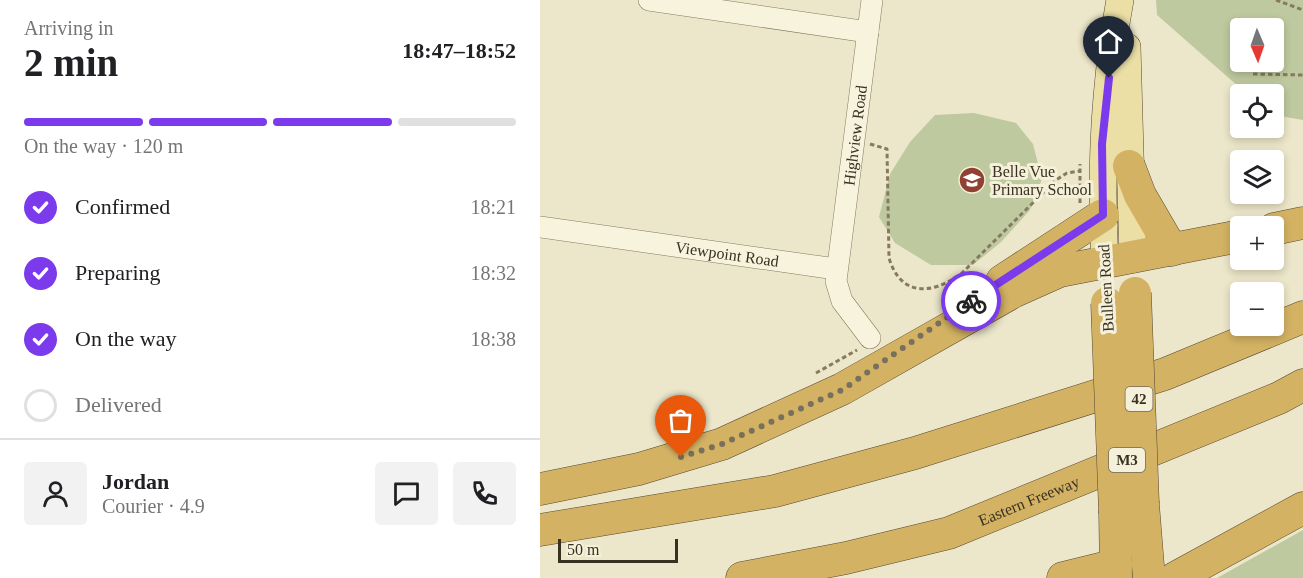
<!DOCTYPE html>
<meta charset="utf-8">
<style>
body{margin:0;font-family:Georgia,serif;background:#f2f2f2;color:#202124;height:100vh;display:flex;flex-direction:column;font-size:22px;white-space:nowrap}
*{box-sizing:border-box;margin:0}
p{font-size:20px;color:#757577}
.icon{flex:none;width:33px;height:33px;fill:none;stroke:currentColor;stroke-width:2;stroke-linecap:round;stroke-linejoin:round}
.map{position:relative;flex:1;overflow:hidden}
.sheet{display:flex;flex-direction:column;background:#fff;width:540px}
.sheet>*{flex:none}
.needle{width:39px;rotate:178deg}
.controls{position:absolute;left:690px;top:18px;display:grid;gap:12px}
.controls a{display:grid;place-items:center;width:54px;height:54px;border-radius:6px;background:#fff;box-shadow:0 3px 9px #0003;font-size:30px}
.scale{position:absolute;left:18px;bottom:15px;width:120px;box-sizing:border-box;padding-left:6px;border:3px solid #393022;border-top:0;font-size:16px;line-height:21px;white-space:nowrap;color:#393022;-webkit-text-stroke:4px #f4f0d9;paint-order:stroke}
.pin{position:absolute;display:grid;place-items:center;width:51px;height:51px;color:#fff;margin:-62px -26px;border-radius:50% 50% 50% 0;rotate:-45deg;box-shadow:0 0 6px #0007}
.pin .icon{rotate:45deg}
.courier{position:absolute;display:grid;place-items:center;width:60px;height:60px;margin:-30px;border:4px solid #7c3aed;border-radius:50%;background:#fff;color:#222;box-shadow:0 2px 8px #0007}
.head em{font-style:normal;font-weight:700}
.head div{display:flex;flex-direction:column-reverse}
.head{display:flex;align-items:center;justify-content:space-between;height:102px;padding:0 24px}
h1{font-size:39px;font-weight:700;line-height:45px}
.bar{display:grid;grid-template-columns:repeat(4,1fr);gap:9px 6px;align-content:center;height:72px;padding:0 24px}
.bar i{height:8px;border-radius:4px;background:#e0e0e0}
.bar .active{background:#7c3aed}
.bar p{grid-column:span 4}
.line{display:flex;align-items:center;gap:15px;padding:0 24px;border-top:2px solid #e0e0e0}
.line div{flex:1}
.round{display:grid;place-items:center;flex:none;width:63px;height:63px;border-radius:6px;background:#f2f2f2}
ol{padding:0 24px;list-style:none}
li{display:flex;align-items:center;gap:18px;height:66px}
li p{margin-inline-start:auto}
li .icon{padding:6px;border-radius:50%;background:#7c3aed;color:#fff;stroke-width:4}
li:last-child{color:#757577}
li i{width:33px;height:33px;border:3px solid #e0e0e0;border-radius:50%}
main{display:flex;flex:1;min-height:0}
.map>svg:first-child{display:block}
.green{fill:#bec99f;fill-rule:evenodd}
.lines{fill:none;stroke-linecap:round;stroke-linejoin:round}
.minor-casing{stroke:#877a60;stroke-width:22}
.major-casing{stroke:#564833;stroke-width:28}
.highway-casing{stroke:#564833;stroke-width:33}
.path{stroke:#877a60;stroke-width:3;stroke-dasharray:4.5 3;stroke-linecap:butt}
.minor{stroke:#f7f3dd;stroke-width:21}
.major{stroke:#ebdfa6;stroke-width:27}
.highway{stroke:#d3b263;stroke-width:32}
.highway-bridge-casing{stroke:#564833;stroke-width:33;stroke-linecap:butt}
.highway-bridge{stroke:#d3b263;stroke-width:32}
.done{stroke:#78705d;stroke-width:6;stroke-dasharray:0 10.8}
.route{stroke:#7c3aed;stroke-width:8}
.labels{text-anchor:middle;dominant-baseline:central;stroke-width:6;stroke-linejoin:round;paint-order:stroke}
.shield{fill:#f4f0d9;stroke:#716a59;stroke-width:1.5}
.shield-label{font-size:15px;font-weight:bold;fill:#393022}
.street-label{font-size:16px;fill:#393022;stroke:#f4f0d9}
.poi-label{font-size:16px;fill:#393022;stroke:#f4f0d9;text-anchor:start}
</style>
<main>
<section class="sheet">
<div class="head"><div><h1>2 min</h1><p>Arriving in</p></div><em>18:47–18:52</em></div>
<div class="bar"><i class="active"></i><i class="active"></i><i class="active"></i><i></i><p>On the way · 120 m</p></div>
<ol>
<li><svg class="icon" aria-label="check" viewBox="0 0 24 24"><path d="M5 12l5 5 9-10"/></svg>Confirmed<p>18:21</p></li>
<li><svg class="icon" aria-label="check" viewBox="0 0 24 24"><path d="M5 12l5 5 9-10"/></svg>Preparing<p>18:32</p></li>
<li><svg class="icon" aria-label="check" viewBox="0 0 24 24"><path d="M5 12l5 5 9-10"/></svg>On the way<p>18:38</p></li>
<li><i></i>Delivered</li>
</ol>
<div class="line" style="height:108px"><a class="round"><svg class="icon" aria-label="person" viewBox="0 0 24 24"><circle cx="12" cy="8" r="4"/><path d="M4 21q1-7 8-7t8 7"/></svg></a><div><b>Jordan</b><p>Courier · 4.9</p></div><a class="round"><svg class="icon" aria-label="chat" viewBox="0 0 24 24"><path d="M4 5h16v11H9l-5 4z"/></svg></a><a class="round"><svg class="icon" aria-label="phone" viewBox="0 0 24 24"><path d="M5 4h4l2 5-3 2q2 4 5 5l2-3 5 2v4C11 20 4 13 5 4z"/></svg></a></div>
</section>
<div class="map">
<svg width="763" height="578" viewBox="0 0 763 578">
<rect width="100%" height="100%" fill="#ece7ca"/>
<!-- green -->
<g class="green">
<path d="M616 0H763V120L734 115V94H707L617 15ZM700 28H734V62H700Z"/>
<path d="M434 113 476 123 493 144 502 179 490 210 461 242 433 265H391L355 243 339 217 350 174 370 142 395 115Z"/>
<path d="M763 530V578H677Z"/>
</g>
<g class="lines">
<defs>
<g id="minor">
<path d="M109 0 328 32"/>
<path id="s1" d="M0 227 296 269"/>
<path id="s2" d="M330 338 302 301 296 281 332 0"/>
</g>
<g id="major">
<path d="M587 47 593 259"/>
<path d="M565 262C560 174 564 87 580 0"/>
</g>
<g id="highway">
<path d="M589 166 600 195 632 250"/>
<path d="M734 229 763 223"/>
<path d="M462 281 563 215"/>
<path d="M0 489 99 469 182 444 302 389 473 292 520 271 700 236"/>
<path d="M603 504 609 578"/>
<path d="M575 513 576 578"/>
<path d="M0 530 235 491 375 453 625 374 763 317"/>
<path id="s3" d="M202 578 306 558 409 533 739 398 763 385"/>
<path d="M523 578 576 565"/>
<path d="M635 578 763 508"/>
</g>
</defs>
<!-- minor casing -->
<use href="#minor" class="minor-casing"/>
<!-- major casing -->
<use href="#major" class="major-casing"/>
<!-- highway casing -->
<use href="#highway" class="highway-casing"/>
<!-- path -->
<g class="path">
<path d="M736 0 763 10"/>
<path d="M713 74 763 75"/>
<path d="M330 144 347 149 349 258C361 298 393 294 421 274L516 180 527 173 540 171"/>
<path d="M540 203V164"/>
<path d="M276 373 317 350"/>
</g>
<!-- minor -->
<use href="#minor" class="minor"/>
<!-- major -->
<use href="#major" class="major"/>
<!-- highway -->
<use href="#highway" class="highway"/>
<defs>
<g id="highway-bridge">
<path d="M595 293 603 504"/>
<path d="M567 303 575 513"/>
</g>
</defs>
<!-- highway-bridge casing -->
<use href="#highway-bridge" class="highway-bridge-casing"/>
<!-- highway-bridge -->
<use href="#highway-bridge" class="highway-bridge"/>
</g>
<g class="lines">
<!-- done -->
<path class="done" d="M141 457 182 444 302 390 431 301"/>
<!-- route -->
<path class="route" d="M431 301 563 215 562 144 569 78"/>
</g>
<!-- icons -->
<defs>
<symbol id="school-disc" viewBox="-11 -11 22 22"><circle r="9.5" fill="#914134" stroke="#f4f0d9"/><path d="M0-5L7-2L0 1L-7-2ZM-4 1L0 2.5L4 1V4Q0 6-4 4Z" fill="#fff"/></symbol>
</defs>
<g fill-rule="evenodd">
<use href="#school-disc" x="417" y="165" width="30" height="30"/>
</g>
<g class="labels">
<!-- shield labels -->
<g class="shield">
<rect x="585.5" y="387" width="27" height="24" rx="4.5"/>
<rect x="569" y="448" width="36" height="24" rx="4.5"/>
</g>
<g class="shield-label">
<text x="599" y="399">42</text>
<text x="587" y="460">M3</text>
</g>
<!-- street labels -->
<g class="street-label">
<text stroke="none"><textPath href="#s2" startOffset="214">Highview Road</textPath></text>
<text stroke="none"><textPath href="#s1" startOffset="189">Viewpoint Road</textPath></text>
<text transform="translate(566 288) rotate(-93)">Bulleen Road</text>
<text stroke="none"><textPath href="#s3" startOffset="298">Eastern Freeway</textPath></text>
</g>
<!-- poi labels -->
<g class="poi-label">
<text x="452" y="171">Belle Vue<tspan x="452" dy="18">Primary School</tspan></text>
</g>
</g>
</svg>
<div class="controls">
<a><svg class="needle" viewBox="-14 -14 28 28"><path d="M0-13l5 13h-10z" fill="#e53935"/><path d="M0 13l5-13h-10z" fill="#757577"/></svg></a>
<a><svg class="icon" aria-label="locate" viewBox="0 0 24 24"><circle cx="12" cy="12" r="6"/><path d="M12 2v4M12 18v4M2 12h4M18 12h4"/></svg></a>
<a><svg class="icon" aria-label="layers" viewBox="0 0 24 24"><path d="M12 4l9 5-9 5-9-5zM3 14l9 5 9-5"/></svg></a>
<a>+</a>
<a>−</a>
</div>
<div class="scale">50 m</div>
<div class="pin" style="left:141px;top:457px;background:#ea580c"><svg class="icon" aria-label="bag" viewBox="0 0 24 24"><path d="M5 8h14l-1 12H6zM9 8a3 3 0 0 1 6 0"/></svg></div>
<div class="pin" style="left:569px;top:78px;background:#1f2937"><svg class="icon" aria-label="home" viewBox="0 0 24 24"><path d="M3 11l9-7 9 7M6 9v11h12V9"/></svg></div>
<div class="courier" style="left:431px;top:301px"><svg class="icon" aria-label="bike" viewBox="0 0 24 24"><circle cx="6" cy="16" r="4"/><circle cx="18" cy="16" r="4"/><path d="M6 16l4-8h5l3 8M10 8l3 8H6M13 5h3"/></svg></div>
</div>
</main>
